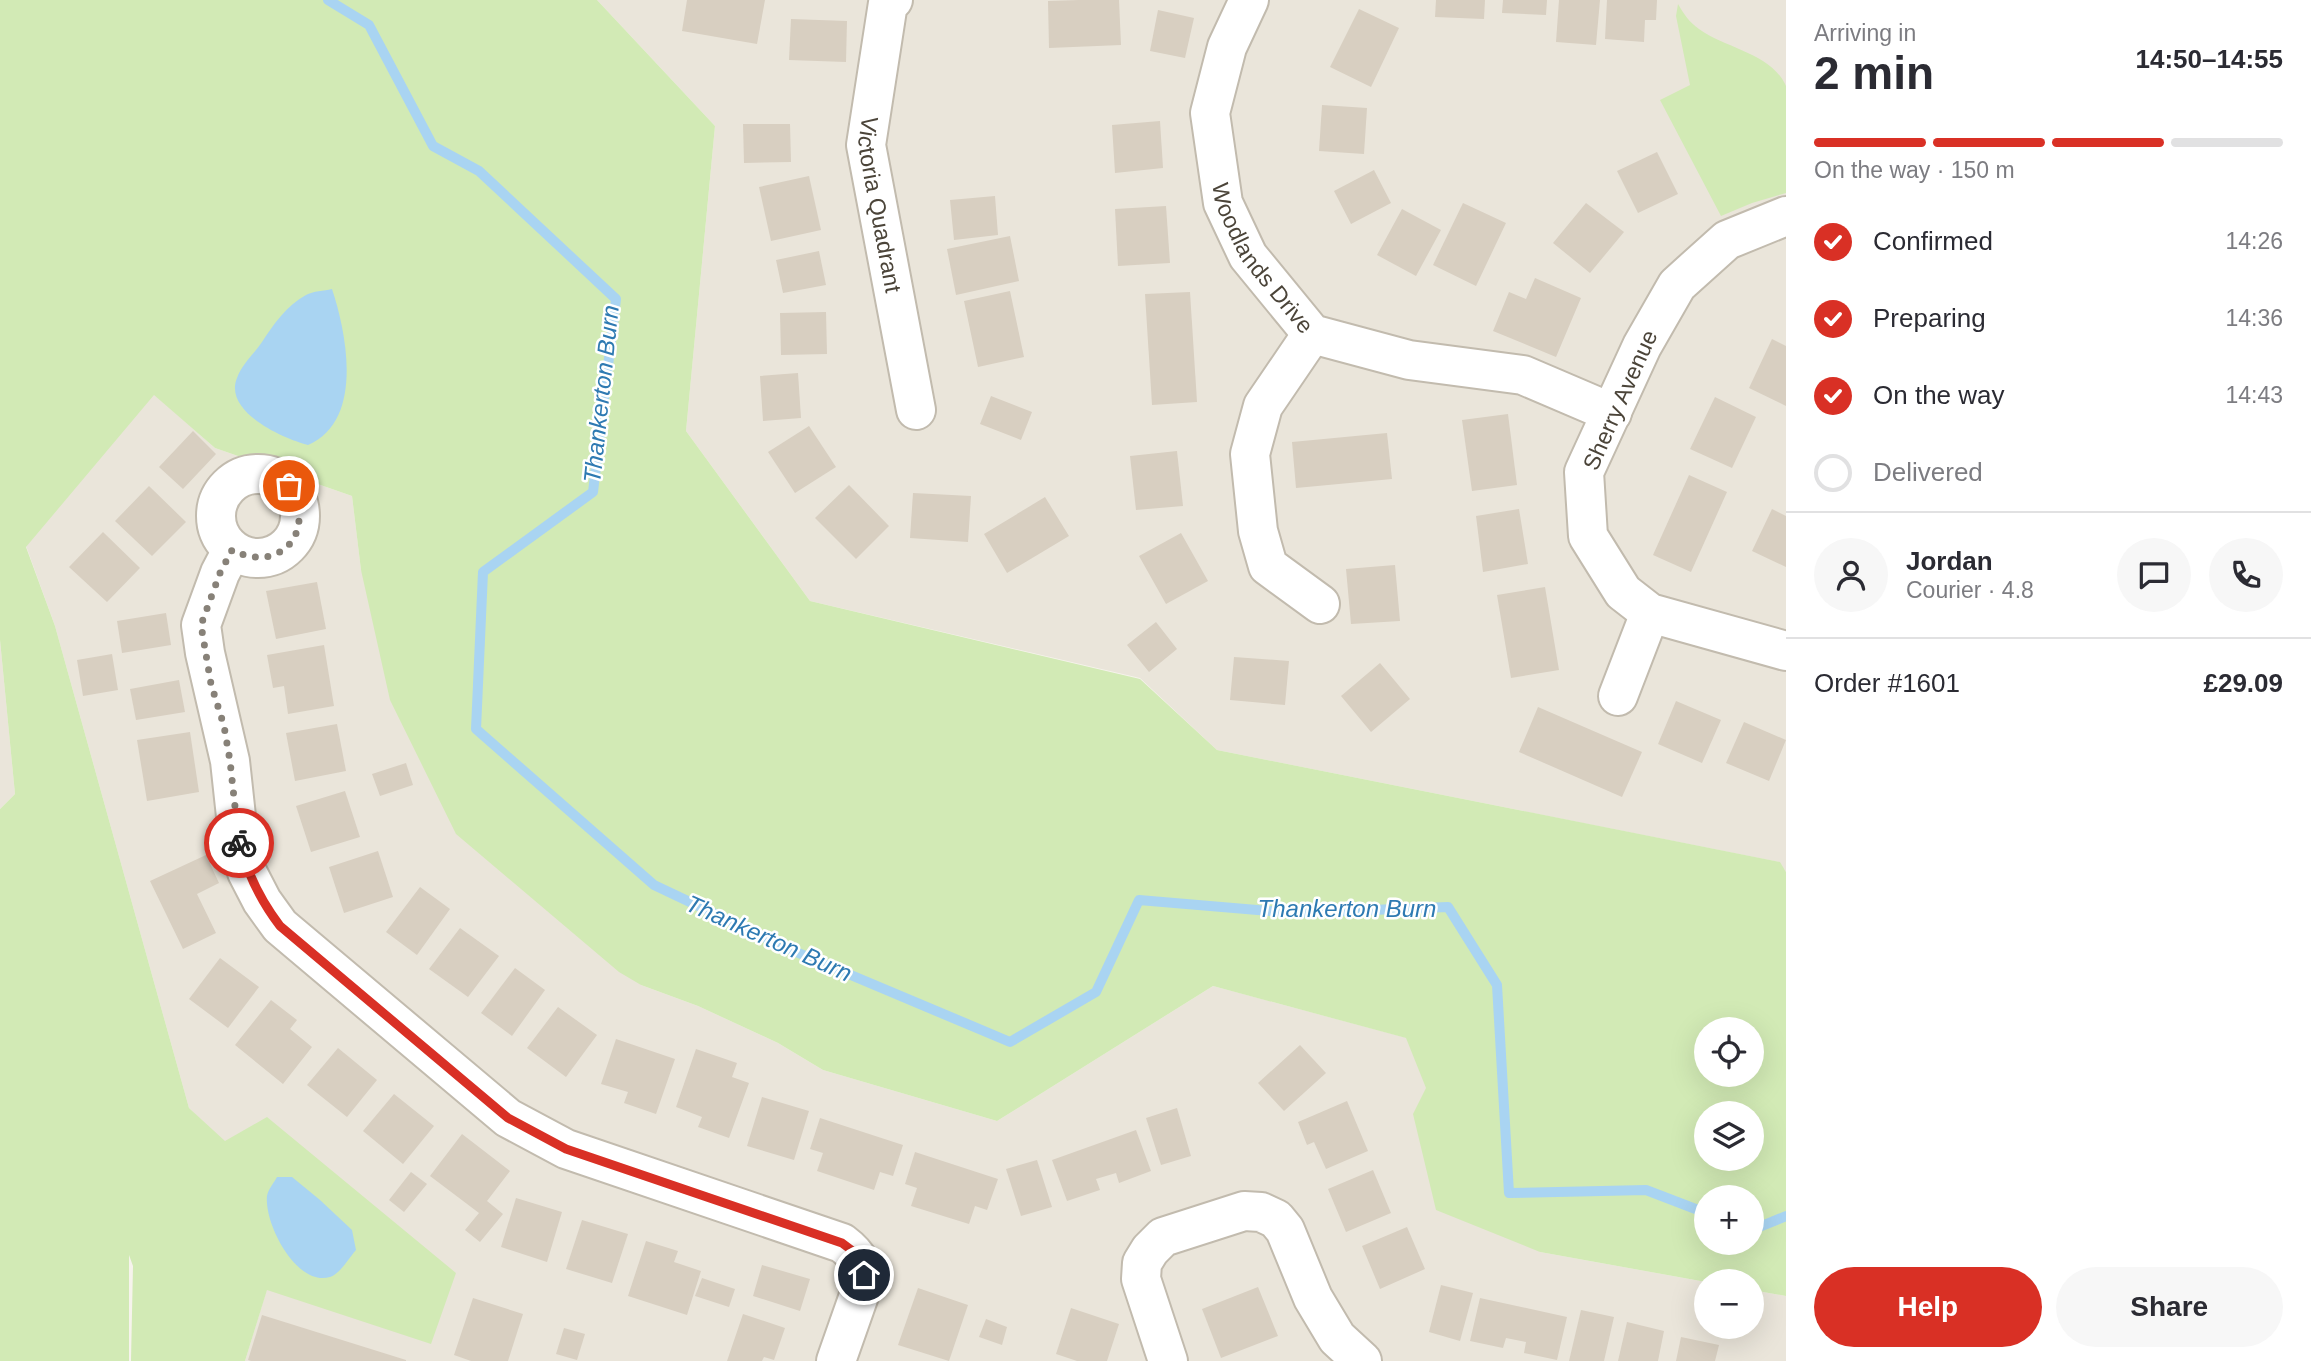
<!DOCTYPE html>
<meta charset="utf-8">
<style>
body{margin:0;font-family:Helvetica,sans-serif;background:#f7f7f7;color:#2b2b33;height:100vh;display:flex;flex-direction:column;font-size:26px;white-space:nowrap}
*{box-sizing:border-box;margin:0}
p{font-size:23px;color:#7c7c81}
.icon{flex:none;width:38px;height:38px;fill:none;stroke:currentColor;stroke-width:2;stroke-linecap:round;stroke-linejoin:round}
.map{position:relative;flex:1;overflow:hidden}
.details{display:flex;flex-direction:column;background:#fff;width:525px}
.details>*{flex:none}
.fabs{position:absolute;left:1694px;top:1017px;display:grid;gap:14px}
.fabs a{display:grid;place-items:center;width:70px;height:70px;border-radius:50%;background:#fff;box-shadow:0 7px 28px #0002;font-size:35px}
.pin{position:absolute;display:grid;place-items:center;width:60px;height:60px;color:#fff;margin:-30px;border:4px solid #fff;border-radius:50%;box-shadow:0 2px 7px #0007}
.courier{position:absolute;display:grid;place-items:center;width:70px;height:70px;margin:-35px;border:5px solid #d93025;border-radius:50%;background:#fff;color:#222;box-shadow:0 2px 9px #0007}
.head em{font-style:normal;font-weight:600}
.head div{display:flex;flex-direction:column-reverse}
.head{display:flex;align-items:center;justify-content:space-between;height:119px;padding:0 28px}
h1{font-size:46px;font-weight:600;line-height:52px}
.bar{display:grid;grid-template-columns:repeat(4,1fr);gap:10px 7px;align-content:center;height:84px;padding:0 28px}
.bar i{height:9px;border-radius:5px;background:#e1e1e2}
.bar .on{background:#d93025}
.bar p{grid-column:span 4}
.line{display:flex;align-items:center;gap:18px;padding:0 28px;border-top:2px solid #e1e1e2}
.line div{flex:1}
.round{display:grid;place-items:center;flex:none;width:74px;height:74px;border-radius:37px;background:#f7f7f7}
ol{padding:0 28px;list-style:none}
li{display:flex;align-items:center;gap:21px;height:77px}
li p{margin-inline-start:auto}
li .icon{padding:7px;border-radius:50%;background:#d93025;color:#fff;stroke-width:4}
li:last-child{color:#7c7c81}
li i{width:38px;height:38px;border:4px solid #e1e1e2;border-radius:50%}
.button{display:flex;gap:14px;margin-top:auto;padding:14px 28px}
.button a{flex:1;height:80px;border-radius:42px;background:#d93025;color:#fff;font-size:28px;font-weight:600;line-height:80px;text-align:center}
.button a+a{background:#f7f7f7;color:#2b2b33}
main{display:flex;flex:1;min-height:0}
.map>svg:first-child{display:block}
.residential{fill:#eae5da}
.green{fill:#d2eab5;fill-rule:evenodd}
.water{fill:#a9d4f2}
.lines{fill:none;stroke-linecap:round;stroke-linejoin:round}
.stream{stroke:#a9d4f2;stroke-width:10}
.building{fill:#d8cfc1}
.minor-casing{stroke:#c2bbae;stroke-width:42}
.minor{stroke:#fff;stroke-width:38}
.done{stroke:#878178;stroke-width:7;stroke-dasharray:0 12.6}
.route{stroke:#d93025;stroke-width:9}
.labels{text-anchor:middle;dominant-baseline:central;stroke-width:5;stroke-linejoin:round;paint-order:stroke}
.street-label{font-size:23px;fill:#4b4439;stroke:#fff}
.water-label{font-size:24px;font-style:italic;fill:#2e7ab2;stroke:#fff}
</style>
<main>
<div class="map">
<svg width="1786" height="1361" viewBox="0 0 1786 1361">
<rect width="100%" height="100%" fill="#f6f3ec"/>
<!-- residential -->
<g class="residential">
<path d="M597 0H1786V872L1779 862 1217 750 1140 678 810 601 686 431 715 126Z"/>
<path d="M154 394 215 448 352 496 361 570 641 985 698 1006 778 1043 823 1070 997 1121 1213 986 1407 1038 1540 1252 1706 1282V1326H1752V1290L1786 1296V1361H245L267 1289 430 1343 189 1108 55 626 26 546Z"/>
<path d="M0 640 15 794 0 809Z"/>
</g>
<!-- green -->
<g class="green">
<path d="M0 0H597L715 126 686 431 810 601 1140 679 1217 750 1780 862 1786 872V1296L1752 1290V1281L1706 1282 1540 1252 1436 1210 1413 1114 1426 1088 1406 1038 1213 986 997 1121 823 1070 778 1043 698 1006 641 985 619 972 456 834 390 700 361 570 352 496 215 448 154 395 26 547 55 626 189 1108 225 1141 267 1117 456 1273 431 1344 267 1290 245 1361H131L133 1266 129 1255V1361H0V809L15 794 0 640ZM1706 1029H1752V1074H1706ZM1706 1113H1752V1158H1706ZM1706 1197H1752V1242H1706Z"/>
<path d="M1678 4C1684 14 1689 22 1699 29 1727 49 1771 53 1786 86V193L1752 203 1721 216 1660 100 1690 85 1676 16Z"/>
</g>
<!-- water -->
<g class="water">
<path d="M332 289C347 334 364 421 308 445 284 439 223 412 237 378 242 364 254 354 262 342 273 325 287 305 306 295 313 291 324 291 332 289Z"/>
<path d="M277 1177H292L320 1200 352 1230 356 1250C349 1258 340 1274 330 1277 296 1287 264 1223 267 1196 268 1189 274 1183 277 1177Z"/>
</g>
<g class="lines">
<!-- stream -->
<g class="stream">
<path d="M328 0 369 25 433 146 479 171 616 299 593 492 483 572 476 729 654 885 789 949 1010 1042 1096 992 1139 900 1294 913 1448 907 1497 985 1509 1193 1646 1190 1706 1213"/>
<path d="M1752 1230 1786 1216"/>
</g>
</g>
<!-- building -->
<g class="building">
<path d="M687 0H765L757 44 682 31Z"/>
<path d="M1079 0H1119L1121 45 1049 48 1048 1Z"/>
<path d="M1436 0H1485L1484 19 1435 17Z"/>
<path d="M1503 0H1547L1546 15 1502 13Z"/>
<path d="M1559 0H1600L1596 45 1556 42Z"/>
<path d="M1607 0H1657L1656 20H1645L1644 42 1605 39Z"/>
<path d="M1359 9 1399 28 1371 87 1330 67Z"/>
<path d="M1158 10 1194 18 1185 58 1150 51Z"/>
<path d="M791 19 847 21 846 62 789 60Z"/>
<path d="M1322 105 1367 108 1364 154 1319 151Z"/>
<path d="M1160 121 1163 168 1115 173 1112 125Z"/>
<path d="M743 124H790L791 162 744 163Z"/>
<path d="M1657 152 1678 194 1638 213 1617 171Z"/>
<path d="M1374 170 1391 203 1351 224 1334 191Z"/>
<path d="M809 176 821 230 771 241 759 187Z"/>
<path d="M995 196 998 235 954 240 950 200Z"/>
<path d="M1463 203 1506 223 1476 286 1433 265Z"/>
<path d="M1586 203 1624 232 1590 273 1553 243Z"/>
<path d="M1166 206 1170 263 1118 266 1115 209Z"/>
<path d="M1402 209 1441 230 1416 276 1377 255Z"/>
<path d="M1010 236 1019 281 956 295 947 249Z"/>
<path d="M819 251 826 285 783 293 776 260Z"/>
<path d="M1535 278 1581 298 1556 357 1493 331 1509 292 1526 299Z"/>
<path d="M1010 291 1024 357 978 367 964 301Z"/>
<path d="M1190 292 1197 402 1152 405 1145 294Z"/>
<path d="M826 312 827 354 781 355 780 313Z"/>
<path d="M1772 339 1786 346V406L1749 388Z"/>
<path d="M798 373 801 418 763 421 760 376Z"/>
<path d="M991 396 1032 412 1021 440 980 424Z"/>
<path d="M1715 397 1756 417 1732 468 1690 449Z"/>
<path d="M1508 414 1517 485 1472 491 1462 420Z"/>
<path d="M809 426 836 467 795 493 768 452Z"/>
<path d="M193 431 216 454 183 489 159 467Z"/>
<path d="M1387 433 1392 479 1296 488 1292 442Z"/>
<path d="M1177 451 1183 506 1136 510 1130 456Z"/>
<path d="M1689 475 1727 492 1691 572 1653 555Z"/>
<path d="M849 485 889 526 856 559 815 518Z"/>
<path d="M149 486 186 522 152 556 115 521Z"/>
<path d="M913 493 971 496 968 542 910 538Z"/>
<path d="M1045 497 1069 536 1007 573 984 534Z"/>
<path d="M1519 509 1528 564 1483 572 1476 516Z"/>
<path d="M1772 509 1786 516V567L1752 551Z"/>
<path d="M103 532 140 568 107 602 69 567Z"/>
<path d="M1181 533 1208 581 1166 604 1139 556Z"/>
<path d="M1395 565 1400 621 1351 624 1346 569Z"/>
<path d="M317 582 326 629 276 639 266 591Z"/>
<path d="M1545 587 1559 670 1511 678 1497 595Z"/>
<path d="M166 613 171 645 122 653 117 621Z"/>
<path d="M1156 622 1177 649 1149 672 1127 645Z"/>
<path d="M324 645 334 706 288 714 284 686 273 688 267 655Z"/>
<path d="M112 654 118 690 83 696 77 660Z"/>
<path d="M1234 657 1289 661 1285 705 1230 700Z"/>
<path d="M1380 663 1410 699 1371 732 1341 696Z"/>
<path d="M179 680 185 712 136 720 130 689Z"/>
<path d="M1676 701 1721 720 1702 763 1658 744Z"/>
<path d="M1538 707 1642 752 1622 797 1519 752Z"/>
<path d="M1744 722 1786 740 1769 781 1726 763Z"/>
<path d="M337 724 346 771 295 781 286 733Z"/>
<path d="M190 732 199 792 147 801 137 740Z"/>
<path d="M406 763 413 785 380 796 372 774Z"/>
<path d="M345 791 360 837 311 852 296 806Z"/>
<path d="M378 851 393 897 344 913 329 867Z"/>
<path d="M206 855 219 883 197 894 216 933 183 949 150 881Z"/>
<path d="M420 887 450 909 417 955 386 932Z"/>
<path d="M460 928 499 956 468 997 429 969Z"/>
<path d="M220 958 259 987 228 1028 189 999Z"/>
<path d="M515 968 545 990 512 1036 481 1013Z"/>
<path d="M271 1000 297 1020 290 1029 312 1047 283 1084 235 1045Z"/>
<path d="M558 1007 597 1035 566 1077 527 1048Z"/>
<path d="M616 1039 675 1059 656 1114 624 1103 628 1092 601 1084Z"/>
<path d="M1300 1045 1326 1073 1284 1111 1258 1083Z"/>
<path d="M338 1048 377 1080 347 1117 307 1085Z"/>
<path d="M696 1049 737 1063 732 1077 749 1083 729 1138 698 1127 702 1117 676 1107Z"/>
<path d="M394 1094 434 1126 403 1164 363 1131Z"/>
<path d="M762 1097 809 1111 794 1160 747 1146Z"/>
<path d="M1347 1101 1368 1151 1326 1169 1314 1142 1307 1145 1298 1122Z"/>
<path d="M1177 1108 1191 1156 1161 1165 1146 1118Z"/>
<path d="M820 1118 903 1145 893 1176 880 1172 874 1190 817 1171 823 1153 810 1149Z"/>
<path d="M1136 1130 1151 1171 1119 1183 1116 1173 1096 1179 1100 1190 1067 1201 1052 1160Z"/>
<path d="M462 1134 510 1171 487 1201 503 1214 480 1242 465 1230 479 1213 430 1176Z"/>
<path d="M915 1152 998 1179 987 1210 975 1206 969 1224 911 1206 917 1188 905 1184Z"/>
<path d="M1037 1160 1052 1207 1021 1216 1006 1169Z"/>
<path d="M1373 1170 1391 1213 1346 1232 1328 1189Z"/>
<path d="M411 1172 427 1184 404 1212 389 1200Z"/>
<path d="M516 1198 562 1212 547 1262 501 1247Z"/>
<path d="M582 1220 628 1234 612 1283 566 1269Z"/>
<path d="M1407 1227 1425 1269 1380 1289 1362 1246Z"/>
<path d="M646 1241 678 1251 674 1262 701 1271 687 1315 628 1296Z"/>
<path d="M762 1265 810 1279 800 1311 753 1296Z"/>
<path d="M702 1278 735 1289 729 1307 695 1296Z"/>
<path d="M1441 1285 1473 1293 1460 1341 1429 1332Z"/>
<path d="M1258 1287 1278 1336 1221 1358 1202 1309Z"/>
<path d="M918 1288 968 1305 949 1361 898 1345Z"/>
<path d="M473 1298 523 1314 508 1361H471L454 1355Z"/>
<path d="M1480 1298 1567 1317 1557 1360 1524 1353 1526 1342 1506 1338 1503 1348 1470 1341Z"/>
<path d="M1071 1308 1119 1324 1107 1361H1077L1056 1354Z"/>
<path d="M1581 1310 1614 1317 1604 1361H1569Z"/>
<path d="M743 1314 785 1328 774 1360 764 1357 762 1361H727Z"/>
<path d="M262 1315 406 1360V1361H251L248 1360Z"/>
<path d="M986 1319 1007 1327 1002 1345 979 1337Z"/>
<path d="M1627 1322 1664 1331 1658 1361H1618Z"/>
<path d="M564 1328 585 1334 577 1360 556 1354Z"/>
<path d="M1681 1337 1719 1345 1715 1361H1676Z"/>
</g>
<g class="lines">
<defs>
<g id="minor">
<path id="s1" d="M893 0 888 3 866 145 916 410"/>
<path id="s2" d="M1249 0 1227 47 1210 113 1223 203 1248 256 1312 334 1409 360 1523 375 1612 413"/>
<path d="M1786 216 1727 240 1677 285 1642 346 1584 472 1588 536 1623 592 1650 613 1786 651"/>
<path d="M1312 334 1263 406 1250 454 1258 531 1268 566 1320 604"/>
<circle cx="258" cy="516" r="42"/>
<path d="M232 550 220 573 201 625 205 653 230 761 239 844 247 872 262 901 280 926 508 1118 566 1149 842 1243C858 1255 865 1266 862 1287L836 1361"/>
<path d="M1618 696 1650 613"/>
<path d="M1168 1361 1141 1279 1142 1263 1150 1250 1163 1237 1244 1211 1261 1212 1276 1219 1285 1230 1313 1298 1337 1338 1362 1361"/>
</g>
</defs>
<!-- minor casing -->
<use href="#minor" class="minor-casing"/>
<!-- minor -->
<use href="#minor" class="minor"/>
</g>
<g class="lines">
<!-- done -->
<path class="done" d="M239 843 230 761 224 726 211 684 201 625 220 573 232 550C280 575 318 531 289 486"/>
<!-- route -->
<path class="route" d="M239 843C248 875 260 900 280 926L508 1118 566 1149 842 1243 858 1255 864 1275"/>
</g>
<g class="labels">
<!-- street labels -->
<g class="street-label">
<text stroke="none"><textPath href="#s1" startOffset="210">Victoria Quadrant</textPath></text>
<text stroke="none"><textPath href="#s2" startOffset="278">Woodlands Drive</textPath></text>
<text transform="translate(1620 400) rotate(-66)">Sherry Avenue</text>
</g>
<!-- water labels -->
<g class="water-label">
<text transform="translate(601 394) rotate(-84)">Thankerton Burn</text>
<text x="1347" y="908">Thankerton Burn</text>
<text transform="translate(769 938) rotate(24)">Thankerton Burn</text>
</g>
</g>
</svg>
<div class="fabs">
<a><svg class="icon" aria-label="locate" viewBox="0 0 24 24"><circle cx="12" cy="12" r="6"/><path d="M12 2v4M12 18v4M2 12h4M18 12h4"/></svg></a>
<a><svg class="icon" aria-label="layers" viewBox="0 0 24 24"><path d="M12 4l9 5-9 5-9-5zM3 14l9 5 9-5"/></svg></a>
<a>+</a>
<a>−</a>
</div>
<div class="pin" style="left:289px;top:486px;background:#ea580c"><svg class="icon" aria-label="bag" viewBox="0 0 24 24"><path d="M5 8h14l-1 12H6zM9 8a3 3 0 0 1 6 0"/></svg></div>
<div class="pin" style="left:864px;top:1275px;background:#1f2937"><svg class="icon" aria-label="home" viewBox="0 0 24 24"><path d="M3 11l9-7 9 7M6 9v11h12V9"/></svg></div>
<div class="courier" style="left:239px;top:843px"><svg class="icon" aria-label="bike" viewBox="0 0 24 24"><circle cx="6" cy="16" r="4"/><circle cx="18" cy="16" r="4"/><path d="M6 16l4-8h5l3 8M10 8l3 8H6M13 5h3"/></svg></div>
</div>
<section class="details">
<div class="head"><div><h1>2 min</h1><p>Arriving in</p></div><em>14:50–14:55</em></div>
<div class="bar"><i class="on"></i><i class="on"></i><i class="on"></i><i></i><p>On the way · 150 m</p></div>
<ol>
<li><svg class="icon" aria-label="check" viewBox="0 0 24 24"><path d="M5 12l5 5 9-10"/></svg>Confirmed<p>14:26</p></li>
<li><svg class="icon" aria-label="check" viewBox="0 0 24 24"><path d="M5 12l5 5 9-10"/></svg>Preparing<p>14:36</p></li>
<li><svg class="icon" aria-label="check" viewBox="0 0 24 24"><path d="M5 12l5 5 9-10"/></svg>On the way<p>14:43</p></li>
<li><i></i>Delivered</li>
</ol>
<div class="line" style="height:126px"><a class="round"><svg class="icon" aria-label="person" viewBox="0 0 24 24"><circle cx="12" cy="8" r="4"/><path d="M4 21q1-7 8-7t8 7"/></svg></a><div><b>Jordan</b><p>Courier · 4.8</p></div><a class="round"><svg class="icon" aria-label="chat" viewBox="0 0 24 24"><path d="M4 5h16v11H9l-5 4z"/></svg></a><a class="round"><svg class="icon" aria-label="phone" viewBox="0 0 24 24"><path d="M5 4h4l2 5-3 2q2 4 5 5l2-3 5 2v4C11 20 4 13 5 4z"/></svg></a></div>
<div class="line" style="height:91px"><div>Order #1601</div><b>£29.09</b></div>
<div class="button"><a>Help</a><a>Share</a></div>
</section>
</main>
